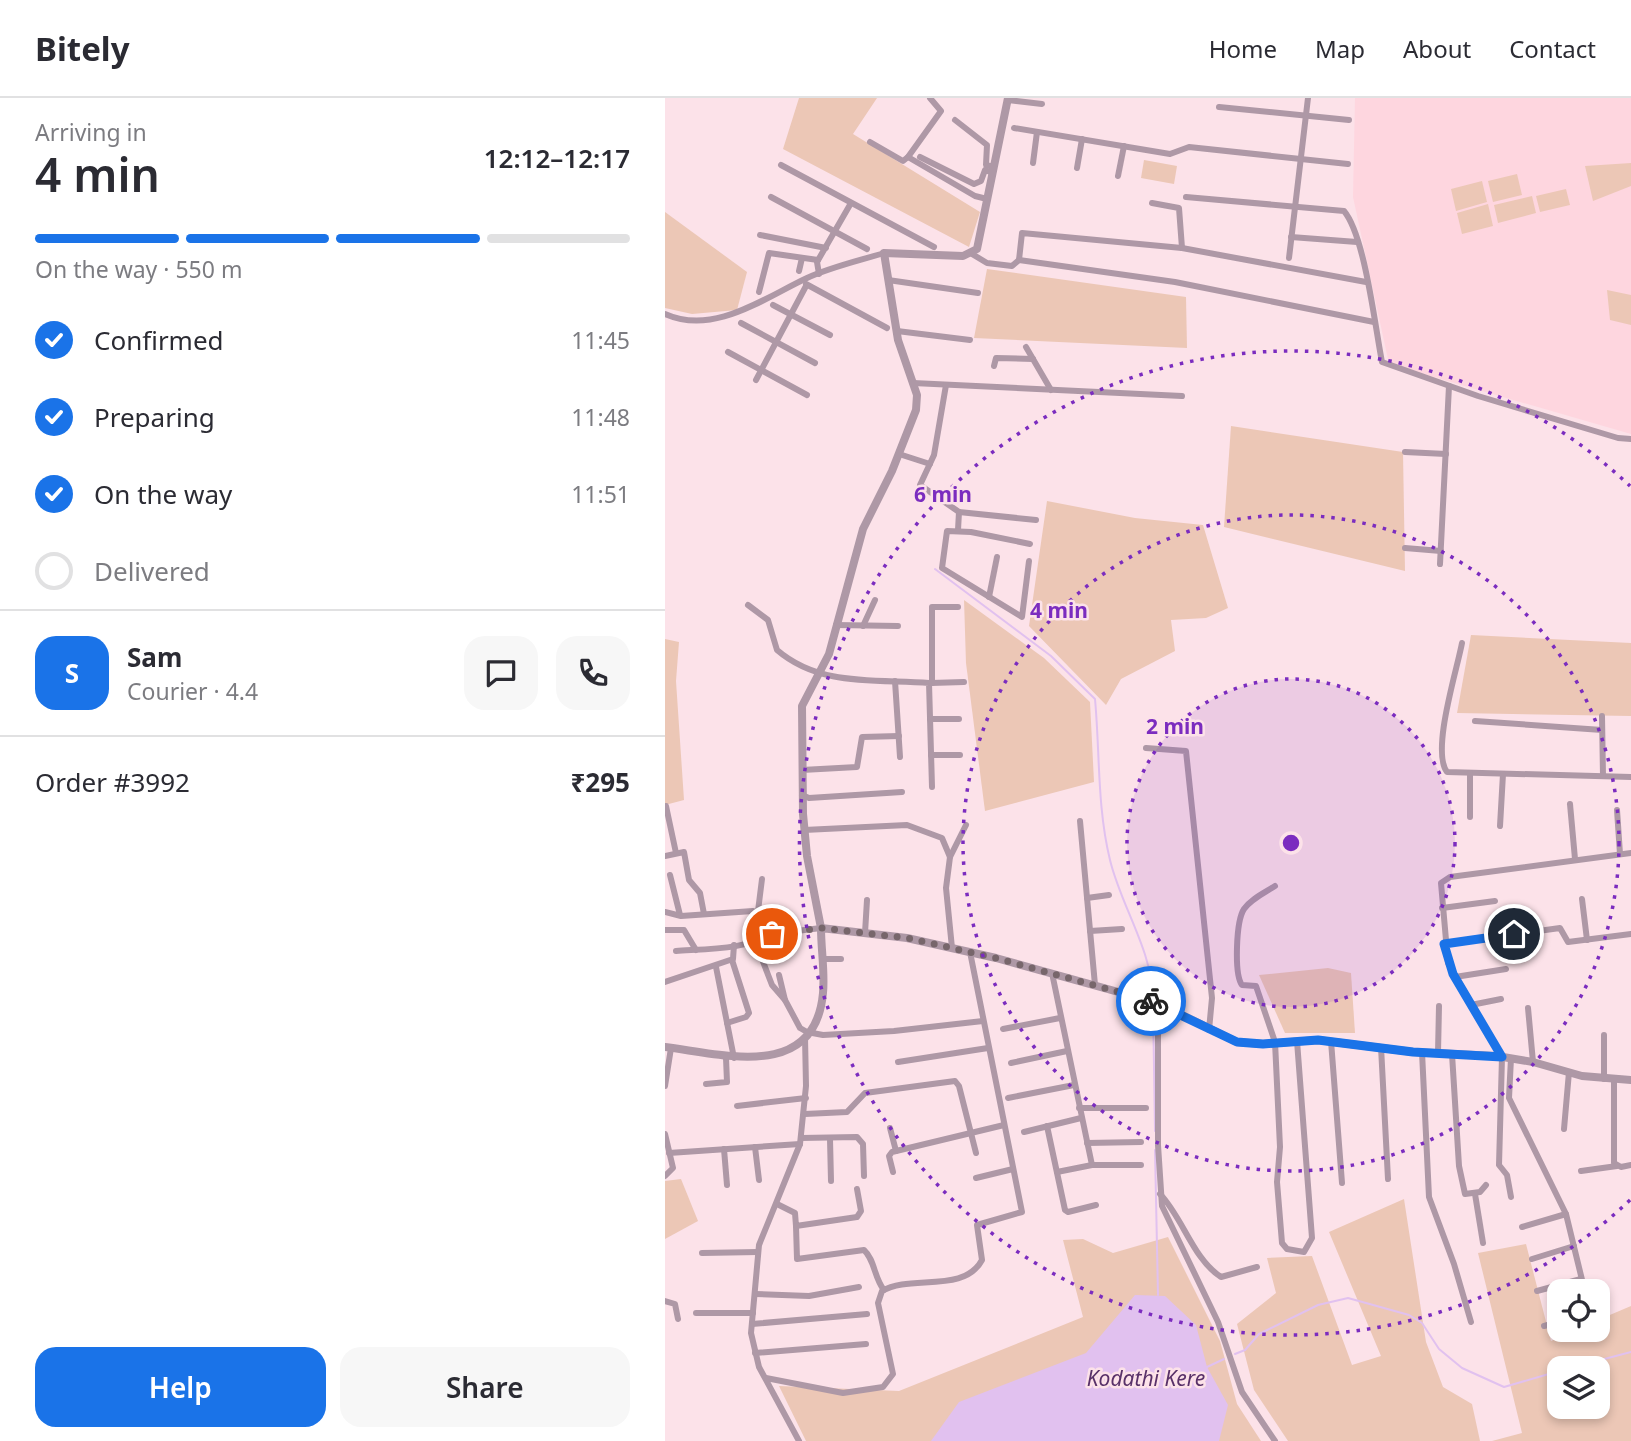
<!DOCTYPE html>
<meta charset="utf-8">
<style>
body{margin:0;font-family:"Noto Sans",sans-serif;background:#f7f7f7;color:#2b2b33;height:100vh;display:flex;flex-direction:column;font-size:26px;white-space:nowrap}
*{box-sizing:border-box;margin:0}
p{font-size:23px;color:#7c7c81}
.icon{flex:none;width:38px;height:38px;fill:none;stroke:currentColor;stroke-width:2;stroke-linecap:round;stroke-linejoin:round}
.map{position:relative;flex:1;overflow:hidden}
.panel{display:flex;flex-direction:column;background:#fff;width:665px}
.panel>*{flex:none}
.buttons{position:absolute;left:882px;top:1181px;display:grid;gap:14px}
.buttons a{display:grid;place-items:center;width:63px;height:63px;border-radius:14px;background:#fff;box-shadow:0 4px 10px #0003;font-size:35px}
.pin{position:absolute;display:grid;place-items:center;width:60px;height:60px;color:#fff;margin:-30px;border:4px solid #fff;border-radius:50%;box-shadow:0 2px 7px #0007}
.courier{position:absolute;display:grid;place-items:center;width:70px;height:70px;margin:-35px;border:5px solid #1a73e8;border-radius:50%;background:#fff;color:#222;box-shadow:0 2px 9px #0007}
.head em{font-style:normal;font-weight:600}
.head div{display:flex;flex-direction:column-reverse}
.head{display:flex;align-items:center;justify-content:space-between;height:119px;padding:0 35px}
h1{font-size:46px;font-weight:600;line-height:52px}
.bar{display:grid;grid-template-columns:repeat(4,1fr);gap:10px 7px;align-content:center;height:84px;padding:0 35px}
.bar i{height:9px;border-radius:5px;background:#e1e1e2}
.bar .selected{background:#1a73e8}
.bar p{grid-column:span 4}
.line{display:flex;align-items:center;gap:18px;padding:0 35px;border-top:2px solid #e1e1e2}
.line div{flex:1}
.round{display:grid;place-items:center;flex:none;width:74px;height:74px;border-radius:21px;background:#f7f7f7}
ol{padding:0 35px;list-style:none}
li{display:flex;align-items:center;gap:21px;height:77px}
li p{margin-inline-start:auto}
li .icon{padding:7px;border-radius:50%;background:#1a73e8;color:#fff;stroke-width:4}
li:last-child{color:#7c7c81}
li i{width:38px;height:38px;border:4px solid #e1e1e2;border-radius:50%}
.primary-button{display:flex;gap:14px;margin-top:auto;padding:14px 35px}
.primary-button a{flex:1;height:80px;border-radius:21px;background:#1a73e8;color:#fff;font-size:28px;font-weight:600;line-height:80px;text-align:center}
.primary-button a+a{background:#f7f7f7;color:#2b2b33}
header{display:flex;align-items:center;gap:42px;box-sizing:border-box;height:98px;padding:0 35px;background:#fff;border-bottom:2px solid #e1e1e2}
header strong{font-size:33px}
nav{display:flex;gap:38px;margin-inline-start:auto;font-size:24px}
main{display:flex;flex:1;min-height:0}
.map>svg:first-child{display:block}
.built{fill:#fed6df}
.green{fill:#ecc7b6;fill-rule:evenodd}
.water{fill:#e1c1ef}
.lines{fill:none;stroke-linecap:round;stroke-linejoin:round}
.stream{stroke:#e1c1ef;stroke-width:2}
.minor{stroke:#ae98a6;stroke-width:6}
.tertiary{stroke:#ae98a6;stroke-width:8}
.done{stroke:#77666b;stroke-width:7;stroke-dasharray:0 12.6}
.route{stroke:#1a73e8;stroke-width:9}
.ring{fill:none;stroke:#7b2cbf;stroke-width:3.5;stroke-dasharray:3.5 7}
.labels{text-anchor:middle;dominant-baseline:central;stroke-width:5;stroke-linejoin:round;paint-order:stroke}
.water-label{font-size:21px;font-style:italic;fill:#593169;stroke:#fce2e9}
.centre{fill:#7b2cbf;stroke:#fce2e9;stroke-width:3.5}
.ring-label{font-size:21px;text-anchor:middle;font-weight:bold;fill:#7b2cbf;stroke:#fce2e9;stroke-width:5;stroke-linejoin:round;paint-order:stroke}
</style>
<header>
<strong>Bitely</strong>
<nav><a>Home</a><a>Map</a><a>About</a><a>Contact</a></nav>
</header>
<main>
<section class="panel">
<div class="head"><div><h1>4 min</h1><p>Arriving in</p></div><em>12:12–12:17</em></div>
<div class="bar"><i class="selected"></i><i class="selected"></i><i class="selected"></i><i></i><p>On the way · 550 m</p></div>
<ol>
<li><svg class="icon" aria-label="check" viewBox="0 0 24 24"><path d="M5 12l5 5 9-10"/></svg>Confirmed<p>11:45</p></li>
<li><svg class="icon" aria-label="check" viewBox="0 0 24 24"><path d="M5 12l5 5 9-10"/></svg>Preparing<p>11:48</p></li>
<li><svg class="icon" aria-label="check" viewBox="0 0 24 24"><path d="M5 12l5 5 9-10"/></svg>On the way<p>11:51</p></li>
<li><i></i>Delivered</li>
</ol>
<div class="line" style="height:126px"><b class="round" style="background:#1a73e8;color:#fff">S</b><div><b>Sam</b><p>Courier · 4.4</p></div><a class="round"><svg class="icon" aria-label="chat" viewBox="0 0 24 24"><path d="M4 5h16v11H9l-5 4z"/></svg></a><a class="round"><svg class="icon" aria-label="phone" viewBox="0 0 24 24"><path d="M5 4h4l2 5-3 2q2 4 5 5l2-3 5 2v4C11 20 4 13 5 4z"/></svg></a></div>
<div class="line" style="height:91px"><div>Order #3992</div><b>₹295</b></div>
<div class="primary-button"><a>Help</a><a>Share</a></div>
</section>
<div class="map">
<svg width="966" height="1343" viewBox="0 0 966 1343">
<rect width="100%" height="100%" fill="#fce2e9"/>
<!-- built -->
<path class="built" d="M690 0H966V336L724 266 688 99Z"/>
<!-- green -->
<g class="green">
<path d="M134 0H212L188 36 315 114 304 149 118 51Z"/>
<path d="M479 62 512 68 509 86 476 80Z"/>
<path d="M966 65V88L928 103 920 68Z"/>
<path d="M852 76 857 97 828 104 823 83Z"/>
<path d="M817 83 822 104 791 113 786 91Z"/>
<path d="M901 91 905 107 875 114 871 98Z"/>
<path d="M867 98 871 115 833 125 829 107Z"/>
<path d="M823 106 828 128 797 136 792 115Z"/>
<path d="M0 114 82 174 72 212 27 216 0 210Z"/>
<path d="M322 171 521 199 522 250 309 240Z"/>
<path d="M942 192 966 197V227L945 222Z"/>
<path d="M566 328 738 354 740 473 559 429Z"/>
<path d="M382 403 470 420 538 427 563 510 541 520 506 522 510 553 456 581 441 607 364 528Z"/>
<path d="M299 502 379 560 425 604 429 684 320 713 301 565Z"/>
<path d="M806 537 966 545V618L792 615Z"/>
<path d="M0 541 14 544 11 583 19 702 0 707Z"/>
<path d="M663 870 686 875 690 935H620L594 877Z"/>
<path d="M16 1081 33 1123 0 1141V1083Z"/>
<path d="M739 1101 761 1244 778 1289 807 1306 815 1343H623L589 1292 572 1226 611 1195 602 1160 647 1158 687 1267 716 1258 664 1134Z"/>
<path d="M503 1139 555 1243 572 1306 596 1343H141L114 1288 234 1293 418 1219 398 1142 418 1141 448 1155Z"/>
<path d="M861 1146 886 1243 911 1232H933V1222L966 1208V1343H827L857 1335 813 1155ZM894 1270H933V1309H894Z"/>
</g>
<!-- water -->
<path class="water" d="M470 1197 500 1198 531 1227 542 1269 563 1307 554 1343H266L294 1304 421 1255Z"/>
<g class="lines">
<!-- stream -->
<g class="stream">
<path d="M270 471 386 558 430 601C435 655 432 709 445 762 456 808 487 852 488 900"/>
<path d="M488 905 490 1033"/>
<path d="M490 1052 493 1197"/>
<path d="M570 1256 580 1252 594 1236 653 1207 683 1200 744 1217 757 1225 774 1251 797 1270 839 1289 894 1273"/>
<path d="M542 1269 559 1261"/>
<path d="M905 1270 966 1254"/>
</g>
<!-- minor -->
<g class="minor">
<path d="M343 2 377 6"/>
<path d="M554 9 684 22"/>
<path d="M290 22 322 47 321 67 329 69"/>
<path d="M349 30 505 56 524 49 683 66"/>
<path d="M205 44 238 63 243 59 310 98 322 101"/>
<path d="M243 59 276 13 265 0"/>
<path d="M255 59 309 86 316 83 320 72 328 75"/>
<path d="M368 65 372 34"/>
<path d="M116 67 269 149"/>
<path d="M412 70 417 41"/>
<path d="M453 78 459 48"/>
<path d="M106 99 202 151"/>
<path d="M521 99 679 113C700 138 710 229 717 264L813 298 953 340 966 341"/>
<path d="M487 105 514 110 517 150"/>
<path d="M95 137 161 150"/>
<path d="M626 139 692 144"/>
<path d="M307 156 322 165 347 168 354 162 357 135 517 150 701 184"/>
<path d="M624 160 643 0"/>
<path d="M354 162 510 184 709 224"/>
<path d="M134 173 137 160"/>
<path d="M154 176 152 164 186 105"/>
<path d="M223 182 313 195"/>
<path d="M141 186 222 230"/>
<path d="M94 194 104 155 153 162"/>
<path d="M108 207 165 237"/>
<path d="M0 216C49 238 99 200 142 180 166 169 193 163 219 155"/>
<path d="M76 225 150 265"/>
<path d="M232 233 305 242"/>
<path d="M361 249 386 292"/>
<path d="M63 254 142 297"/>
<path d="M329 268 331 260 368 261"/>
<path d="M91 282 141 188"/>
<path d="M248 285 517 298"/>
<path d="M281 287 269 357 255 387 294 414 293 432"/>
<path d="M740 354 781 356"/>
<path d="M234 356 265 366"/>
<path d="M294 414 371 422"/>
<path d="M740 450 776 453"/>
<path d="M364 463 357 519 277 470 282 433 306 434 365 446"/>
<path d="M775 466 784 288"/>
<path d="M324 499 332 459"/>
<path d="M83 507 103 522 112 552C155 589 211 581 264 585L267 689"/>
<path d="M171 527 233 528"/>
<path d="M198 528 210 502"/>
<path d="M797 545C792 572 766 653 782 674L966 679"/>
<path d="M230 583 235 659"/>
<path d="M266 585 299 584"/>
<path d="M267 585V509H293"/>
<path d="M937 618 938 678"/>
<path d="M265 621H294"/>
<path d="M810 623 937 632"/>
<path d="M481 650 521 653 547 900 544 932"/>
<path d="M266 657H295"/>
<path d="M137 672 192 669 197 639 234 638"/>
<path d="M137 697 144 700 237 694"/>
<path d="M905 706 910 761"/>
<path d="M1 708 11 755"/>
<path d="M952 712 955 756"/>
<path d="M805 719V675"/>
<path d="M415 723 430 887"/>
<path d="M835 728 838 676"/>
<path d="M139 732 242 727 277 740 285 759 281 790 287 850"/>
<path d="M0 758 19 754 24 782 35 795 39 816"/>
<path d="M285 759 301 727"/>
<path d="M5 777 15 817"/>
<path d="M610 788C599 795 586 801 579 811 571 823 569 876 577 887L591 888 610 944 615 1049 612 1084 617 1145 622 1151 639 1154 647 1140 632 943"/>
<path d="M422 800 444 797"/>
<path d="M917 801 922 842"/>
<path d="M777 810 830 803"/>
<path d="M93 813 97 781"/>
<path d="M0 814 16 818 88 813 97 817 107 836 156 830"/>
<path d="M0 832H19L31 852"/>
<path d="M425 833 457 831"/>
<path d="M200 835 202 802"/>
<path d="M90 843 107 887 120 902 135 930 142 934 158 937 229 933 318 923"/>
<path d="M779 846 895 830 903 844 966 836"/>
<path d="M11 853C36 851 88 852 106 834"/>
<path d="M157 861H176"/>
<path d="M51 869 69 960"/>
<path d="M387 875 427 1067H476"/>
<path d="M114 877 120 902"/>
<path d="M790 879 841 871"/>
<path d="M0 884 68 861 69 847"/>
<path d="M493 905V1047L497 1108 553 1224 577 1294 610 1343"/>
<path d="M806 907 836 901"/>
<path d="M863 910 868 964"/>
<path d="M62 925 81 919 84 915 67 862"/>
<path d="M338 931 395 920"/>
<path d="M939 937V981"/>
<path d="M666 943 677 1085"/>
<path d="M716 949 723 1081"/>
<path d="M757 954 764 1099 789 1166 806 1224"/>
<path d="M773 955 774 908"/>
<path d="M787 956 794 1068 800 1096 815 1094 821 1087"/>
<path d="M846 960 844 1000 901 1116 920 1194"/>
<path d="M233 964 323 950"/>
<path d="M346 965 402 953"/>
<path d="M949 982V1065L956 1069 966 1067"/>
<path d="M41 986 62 984 61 960"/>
<path d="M0 988 6 950"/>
<path d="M343 1000 409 987"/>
<path d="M72 1008 141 1000"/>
<path d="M414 1010H481"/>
<path d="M140 1016 182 1014 200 995 290 983 294 988 311 1055"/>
<path d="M382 1028 400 1112 403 1114 431 1107"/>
<path d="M225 1030 231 1053"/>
<path d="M899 1031 904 974"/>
<path d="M359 1034 416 1020"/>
<path d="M0 1036 8 1070 0 1078"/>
<path d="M136 1040 192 1039 198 1046 199 1078"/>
<path d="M165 1041 166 1083"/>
<path d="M422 1045 476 1044"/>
<path d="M90 1049 94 1082"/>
<path d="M59 1051 62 1087"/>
<path d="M4 1055 135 1046"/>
<path d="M916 1073 952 1068"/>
<path d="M228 1074 224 1058 227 1054 339 1027"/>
<path d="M392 1074 427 1067"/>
<path d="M311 1080 348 1071"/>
<path d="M495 1096C518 1120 528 1161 556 1179L592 1169"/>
<path d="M810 1096 818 1145"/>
<path d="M846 1099 842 1077 834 1067 837 959 783 865 776 785 785 779 966 755"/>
<path d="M112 1106 130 1115 131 1128 192 1119 196 1113 192 1091"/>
<path d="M131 1128 132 1161 199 1152C210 1162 209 1180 219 1192"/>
<path d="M857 1129 901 1116"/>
<path d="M37 1155 93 1154"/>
<path d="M867 1161 909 1148"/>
<path d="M872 1193 916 1181"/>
<path d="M90 1196 144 1198 194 1189"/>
<path d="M0 1203 10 1206 13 1221"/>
<path d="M31 1215H88"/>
<path d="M87 1226 202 1216"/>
<path d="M879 1228 894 1224"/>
<path d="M90 1255 201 1246"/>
<path d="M101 1280 178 1295 218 1289 228 1276 213 1205 217 1193C245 1176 299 1196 317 1162L312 1127 357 1114 305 854"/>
<path d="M134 1343 94 1269 86 1235 94 1147 135 1046 141 988 140 939"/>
</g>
<!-- tertiary -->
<g class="tertiary">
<path d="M156 830 142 758 138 716 137 608 164 556 198 431 227 373 251 312 252 297 233 242 219 155 298 158 312 151 343 0"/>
<path d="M0 949C57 956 150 984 158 895 160 874 156 851 156 830L242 840 331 860 493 905 572 944 598 946 653 942 748 954 832 958 868 964 917 978 966 982"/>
</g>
</g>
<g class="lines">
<!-- done -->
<path class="done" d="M107 836 156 830 242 840 331 860 486 903"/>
<!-- route -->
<path class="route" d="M486 903 572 944 598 946 653 942 748 954 837 959 788 876 779 846 849 836"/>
</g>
<!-- distance rings -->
<circle cx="626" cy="745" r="164" fill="#7b2cbf" fill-opacity=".12"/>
<g class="ring">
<circle cx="626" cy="745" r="164"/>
<circle cx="626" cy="745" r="328"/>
<path d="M965 1102A492 492 0 1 1 965 388"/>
</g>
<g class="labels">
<!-- water labels -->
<g class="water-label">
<text x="481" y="1280">Kodathi Kere</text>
</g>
</g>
<circle cx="626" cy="745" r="10" class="centre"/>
<g class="ring-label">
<text x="278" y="404">6 min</text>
<text x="394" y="520">4 min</text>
<text x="510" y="636">2 min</text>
</g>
</svg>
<div class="buttons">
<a><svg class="icon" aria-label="locate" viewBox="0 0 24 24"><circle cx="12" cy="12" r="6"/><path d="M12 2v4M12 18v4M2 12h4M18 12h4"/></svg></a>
<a><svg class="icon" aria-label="layers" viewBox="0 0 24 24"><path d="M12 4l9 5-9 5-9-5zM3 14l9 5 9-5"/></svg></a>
</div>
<div class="pin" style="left:107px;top:836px;background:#ea580c"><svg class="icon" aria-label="bag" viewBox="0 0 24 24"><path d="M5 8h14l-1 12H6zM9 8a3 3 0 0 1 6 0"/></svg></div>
<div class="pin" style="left:849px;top:836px;background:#1f2937"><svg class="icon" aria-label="home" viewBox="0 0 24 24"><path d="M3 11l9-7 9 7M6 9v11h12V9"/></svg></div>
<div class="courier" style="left:486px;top:903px"><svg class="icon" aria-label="bike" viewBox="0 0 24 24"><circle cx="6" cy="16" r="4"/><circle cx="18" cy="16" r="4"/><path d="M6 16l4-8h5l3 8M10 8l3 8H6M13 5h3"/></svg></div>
</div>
</main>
